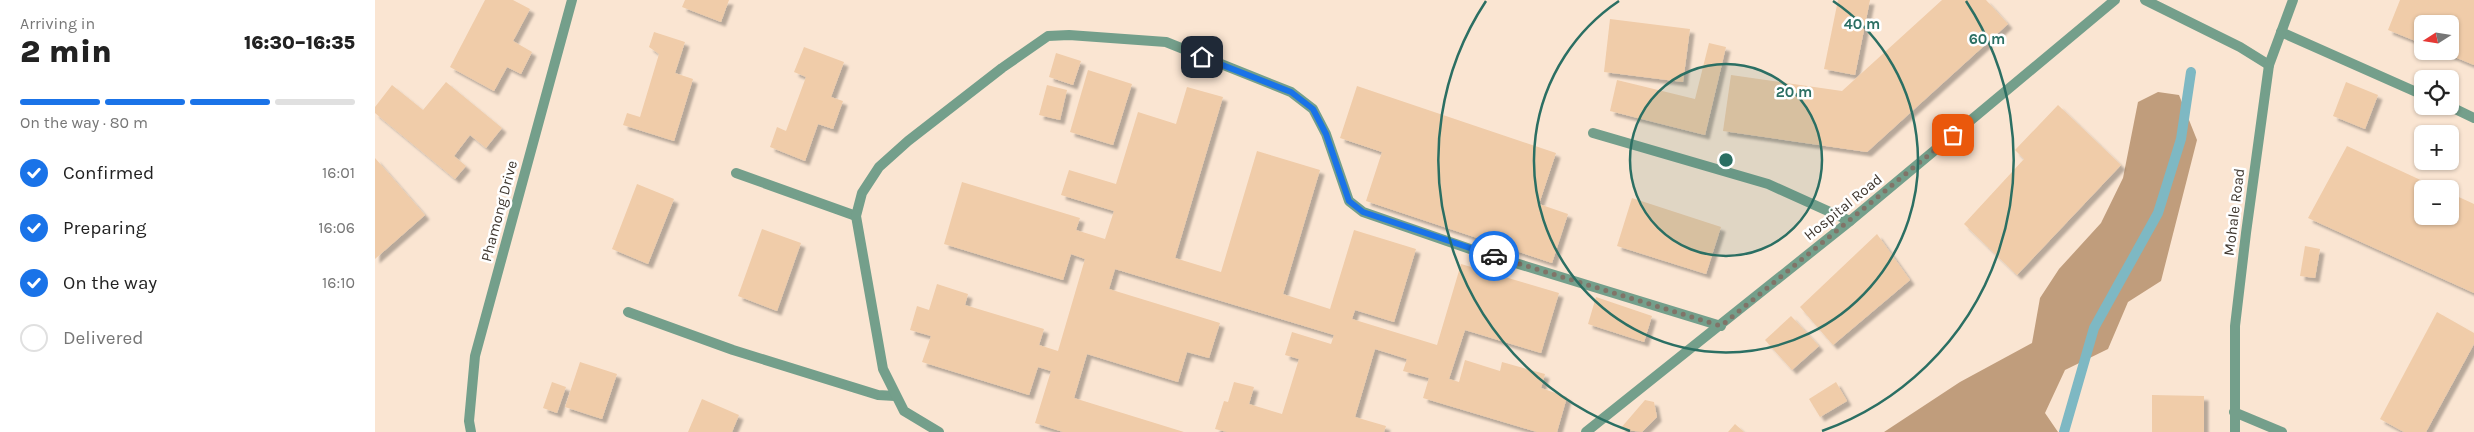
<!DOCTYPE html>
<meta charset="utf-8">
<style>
body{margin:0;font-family:Karla,sans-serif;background:#f6f6f6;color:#222;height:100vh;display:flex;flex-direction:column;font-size:19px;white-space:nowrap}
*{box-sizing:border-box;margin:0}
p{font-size:16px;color:#767676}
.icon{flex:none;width:28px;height:28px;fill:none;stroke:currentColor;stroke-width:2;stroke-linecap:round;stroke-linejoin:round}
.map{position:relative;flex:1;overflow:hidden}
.details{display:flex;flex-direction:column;background:#fff;width:375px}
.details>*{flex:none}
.needle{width:32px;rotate:258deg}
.controls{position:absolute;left:2039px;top:15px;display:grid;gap:10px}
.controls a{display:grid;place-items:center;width:45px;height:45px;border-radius:8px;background:#fff;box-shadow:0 1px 4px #0004;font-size:25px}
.pin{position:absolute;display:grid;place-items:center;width:42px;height:42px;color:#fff;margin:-21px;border-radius:10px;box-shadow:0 2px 8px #0006}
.courier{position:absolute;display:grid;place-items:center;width:50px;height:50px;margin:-25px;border:4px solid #1a73e8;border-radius:50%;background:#fff;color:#222;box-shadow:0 1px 6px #0007}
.head em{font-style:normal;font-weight:800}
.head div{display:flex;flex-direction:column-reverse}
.head{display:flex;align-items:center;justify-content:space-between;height:85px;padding:0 20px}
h1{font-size:32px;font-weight:800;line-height:38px}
.bar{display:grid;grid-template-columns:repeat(4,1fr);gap:8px 5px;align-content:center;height:60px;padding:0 20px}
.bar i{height:6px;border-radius:4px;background:#e0e0e0}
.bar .active{background:#1a73e8}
.bar p{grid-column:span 4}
ol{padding:0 20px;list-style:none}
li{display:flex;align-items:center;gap:15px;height:55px}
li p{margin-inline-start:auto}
li .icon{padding:5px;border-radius:50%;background:#1a73e8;color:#fff;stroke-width:4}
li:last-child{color:#767676}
li i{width:28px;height:28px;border:2px solid #e0e0e0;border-radius:50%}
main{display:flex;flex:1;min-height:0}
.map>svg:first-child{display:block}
.forest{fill:#c09d7c}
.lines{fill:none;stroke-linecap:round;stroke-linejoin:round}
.stream{stroke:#7eb8c3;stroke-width:10}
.building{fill:#f0cca9;filter:url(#shadow)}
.service{stroke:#749f8b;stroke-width:10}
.minor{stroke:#749f8b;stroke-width:10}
.done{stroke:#807468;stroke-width:5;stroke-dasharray:0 9}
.route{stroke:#1a73e8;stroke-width:6}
.ring{fill:none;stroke:#2b6f63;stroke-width:2.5}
.labels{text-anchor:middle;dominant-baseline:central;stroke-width:5;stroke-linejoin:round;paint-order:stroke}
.street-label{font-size:15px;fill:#3f372f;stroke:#fff}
.centre{fill:#2b6f63;stroke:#fff;stroke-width:2.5}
.ring-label{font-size:15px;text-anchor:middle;font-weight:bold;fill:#2b6f63;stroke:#fff;stroke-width:5;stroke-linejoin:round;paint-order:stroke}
</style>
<main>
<section class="details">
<div class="head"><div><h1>2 min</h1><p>Arriving in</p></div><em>16:30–16:35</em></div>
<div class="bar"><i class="active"></i><i class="active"></i><i class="active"></i><i></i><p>On the way · 80 m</p></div>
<ol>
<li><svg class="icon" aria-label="check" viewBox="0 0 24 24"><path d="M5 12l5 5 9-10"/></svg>Confirmed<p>16:01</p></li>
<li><svg class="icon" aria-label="check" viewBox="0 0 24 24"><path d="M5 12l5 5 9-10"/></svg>Preparing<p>16:06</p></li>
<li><svg class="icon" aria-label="check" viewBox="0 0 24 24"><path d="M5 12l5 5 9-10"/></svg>On the way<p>16:10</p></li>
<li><i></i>Delivered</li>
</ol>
</section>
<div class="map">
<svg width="2099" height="432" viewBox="0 0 2099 432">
<defs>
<filter id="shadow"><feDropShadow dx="4.5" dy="4.5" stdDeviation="1" flood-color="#0004"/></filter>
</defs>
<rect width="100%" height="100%" fill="#fae5d2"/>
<!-- forest -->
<path class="forest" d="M1783 92 1804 95 1822 140 1786 281 1753 302 1733 349 1690 370 1670 413 1683 432H1509L1585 382 1657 343 1665 298 1684 269 1726 223 1748 178 1763 102Z"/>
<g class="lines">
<!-- stream -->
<path class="stream" d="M1689 432 1719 328 1783 213 1806 139 1816 72"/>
</g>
<!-- building -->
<g class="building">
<path d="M110 0H138L155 9 138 41 157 52 146 74 132 67 119 91 75 67Z"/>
<path d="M310 0H354L346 22 307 7Z"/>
<path d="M1463 0H1495L1480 75 1449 69Z"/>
<path d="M1567 0H1611L1633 24 1492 152 1348 131 1356 75 1467 91Z"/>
<path d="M2025 0H2099V65L2065 51H2075V24H2048V44L2013 30Z"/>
<path d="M1235 19 1315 29 1308 82 1229 72Z"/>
<path d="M279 32 310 42 300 73 318 79 299 141 248 125 252 113 265 117 284 54 274 47Z"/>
<path d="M1334 43 1351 47 1330 135 1235 111 1242 80 1320 99Z"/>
<path d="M429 47 469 62 456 97 468 101 458 129 443 124 430 161 395 147 402 127 411 131 431 77 419 72Z"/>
<path d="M681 53 706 61 698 85 674 77Z"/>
<path d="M713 70 757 84 738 145 695 132Z"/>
<path d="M71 82 127 128 111 148 95 135 79 156 91 166 80 179 0 113V107L17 85 48 110Z"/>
<path d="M1971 82 2003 95 1990 129 1958 116Z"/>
<path d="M672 85 692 90 685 120 664 115Z"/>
<path d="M982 86 1181 153 1164 204 1193 214 1177 263 991 201 1007 152 965 138Z"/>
<path d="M812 87 848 97 800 258 846 272 882 151 945 170 908 294 955 309 979 230 1041 249 1019 322 980 310 977 319 1062 345 1086 264 1184 293 1166 353 1090 330 1074 379 1084 382 1090 360 1125 371 1127 362 1170 374 1166 388 1192 397 1182 432H1162L1048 398 1054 378 1028 371 1032 359 1000 349 980 417 1011 426 1009 432H852L840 429 849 401 853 402 859 382 879 387 874 404 907 414 924 359 910 355 917 332 956 344 959 335 740 269 734 289 845 323 834 358 812 352 803 382 712 354 699 398 809 432H688L660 423 676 371 663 367 654 395 547 362 556 336 535 330 542 306 554 310 562 284 593 294 590 305 669 329 664 345 683 351 710 259 696 254 688 280 569 244 587 182 705 218 701 230 730 239 739 211 686 195 694 170 741 184 763 112 801 124Z"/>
<path d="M1683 105 1746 165 1642 275 1589 224 1649 159 1640 150Z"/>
<path d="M1972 146 2065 189H2048V216H2075V193L2099 204V293L1933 218Z"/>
<path d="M0 158 50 215 0 259Z"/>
<path d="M262 184 299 199 273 264 237 249Z"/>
<path d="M1257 198 1346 227 1331 274 1242 246Z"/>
<path d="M387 229 426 243 402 311 363 296Z"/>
<path d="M1502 234 1535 280 1458 345 1425 307Z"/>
<path d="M1930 246 1945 249 1940 278 1925 276Z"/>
<path d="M1221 297 1277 316 1269 342 1213 324Z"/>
<path d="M2062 312 2099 333V344L2051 432H2029L2005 419Z"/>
<path d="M1416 316 1444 346 1417 370 1390 340Z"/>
<path d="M205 362 242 374 227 419 190 407Z"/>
<path d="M177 382 191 387 182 413 168 408Z"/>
<path d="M1461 382 1472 401 1445 417 1434 399Z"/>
<path d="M1777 395 1829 396V432H1777Z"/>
<path d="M327 399 364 415 357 432H313Z"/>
<path d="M1270 400 1279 402 1282 417 1267 432 1245 429Z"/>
<path d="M1360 424 1369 432H1353Z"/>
</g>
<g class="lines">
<!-- service -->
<g class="service">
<path d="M1906 32 2048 95"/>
<path d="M2074 106 2099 118"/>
<path d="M1218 133 1393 184 1475 221"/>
<path d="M361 173 481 216"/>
<path d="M253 312 358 350 503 395 520 396"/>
<path d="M564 432 529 411 508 369 481 216 487 193 504 167 533 141 627 68 673 36 694 35 791 42 916 92 938 109 951 134 974 201 988 212 1098 250 1346 326"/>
</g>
<!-- minor -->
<g class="minor">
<path d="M1770 0 1865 47 1894 65"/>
<path d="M1859 412 1907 432"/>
<path d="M96 432 94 421 100 356 197 0"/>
<path d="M1211 432 1475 221 1740 0"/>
<path d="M1860 432V326L1871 233 1894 65 1918 0"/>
</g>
</g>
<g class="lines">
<!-- done -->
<path class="done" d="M1119 256 1346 326 1578 135"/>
<!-- route -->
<path class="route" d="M827 57 916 92 938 109 951 134 974 201 988 212 1119 256"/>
</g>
<!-- distance rings -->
<circle cx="1351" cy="160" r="96" fill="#2b6f63" fill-opacity=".12"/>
<g class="ring">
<circle cx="1351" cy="160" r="96"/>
<path d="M1458 1A192 192 0 1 1 1244 1"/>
<path d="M1255 431A288 288 0 0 1 1111 1M1591 1A288 288 0 0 1 1447 431"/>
</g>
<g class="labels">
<!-- street labels -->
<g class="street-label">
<text transform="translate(1468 207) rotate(-39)">Hospital Road</text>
<text transform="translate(124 211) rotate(-75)">Phamong Drive</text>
<text transform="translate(1859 212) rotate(-83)">Mohale Road</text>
</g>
</g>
<circle cx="1351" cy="160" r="8" class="centre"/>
<g class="ring-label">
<text x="1487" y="29">40 m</text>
<text x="1612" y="44">60 m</text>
<text x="1419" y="97">20 m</text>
</g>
</svg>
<div class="controls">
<a><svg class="needle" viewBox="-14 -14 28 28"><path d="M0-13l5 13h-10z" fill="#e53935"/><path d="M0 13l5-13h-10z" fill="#767676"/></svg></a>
<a><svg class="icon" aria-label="locate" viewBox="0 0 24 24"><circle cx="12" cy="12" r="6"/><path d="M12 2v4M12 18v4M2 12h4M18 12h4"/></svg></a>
<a>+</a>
<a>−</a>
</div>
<div class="pin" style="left:1578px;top:135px;background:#ea580c"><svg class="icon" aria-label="bag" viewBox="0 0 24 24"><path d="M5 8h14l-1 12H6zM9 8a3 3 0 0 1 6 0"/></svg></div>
<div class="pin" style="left:827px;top:57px;background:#1f2937"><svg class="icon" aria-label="home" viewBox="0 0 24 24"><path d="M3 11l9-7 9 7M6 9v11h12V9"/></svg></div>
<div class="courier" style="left:1119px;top:256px"><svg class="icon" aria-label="car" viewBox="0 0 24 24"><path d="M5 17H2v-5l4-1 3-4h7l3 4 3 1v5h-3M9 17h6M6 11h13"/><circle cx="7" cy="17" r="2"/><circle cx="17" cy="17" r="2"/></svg></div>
</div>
</main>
